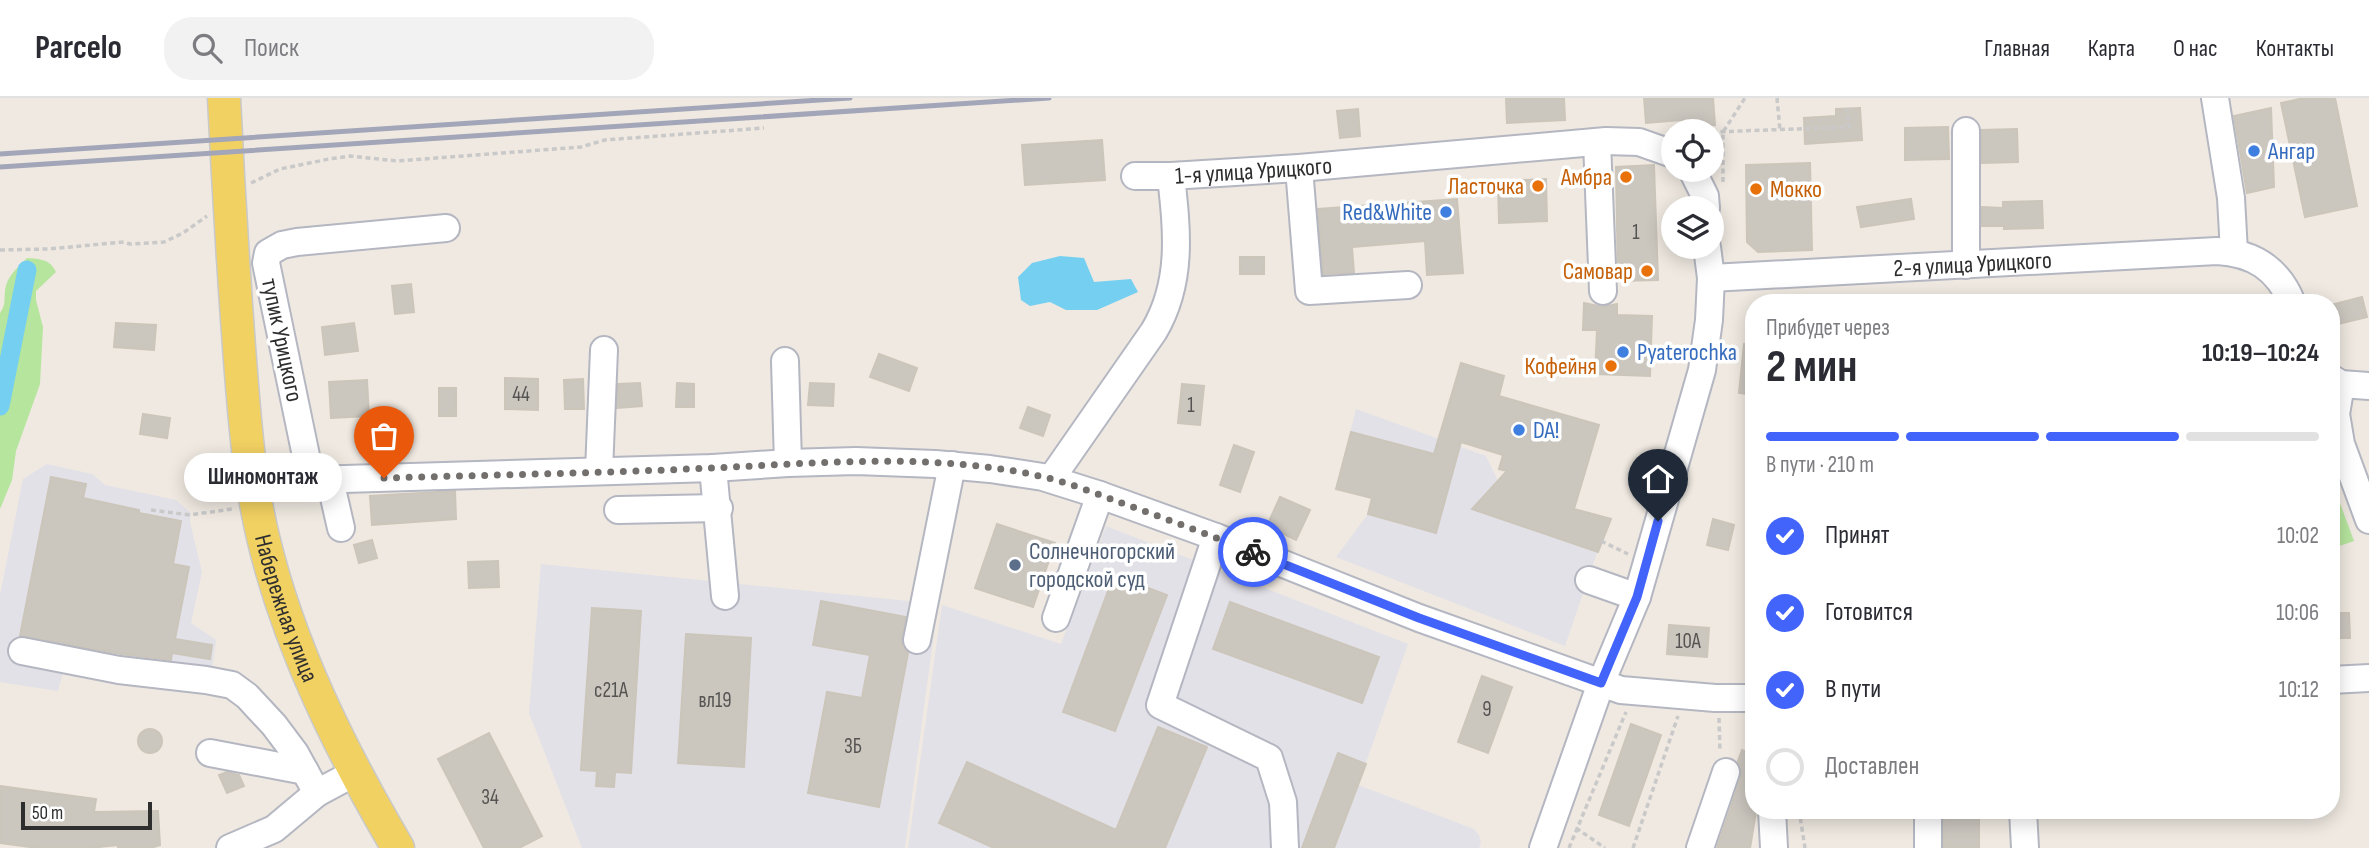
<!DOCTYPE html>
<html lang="ru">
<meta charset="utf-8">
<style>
body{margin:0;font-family:"Sofia Sans Condensed",sans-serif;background:#f2f2f3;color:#2b2b33;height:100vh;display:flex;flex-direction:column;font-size:26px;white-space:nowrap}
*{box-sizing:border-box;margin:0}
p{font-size:23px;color:#7c7c81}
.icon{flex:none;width:38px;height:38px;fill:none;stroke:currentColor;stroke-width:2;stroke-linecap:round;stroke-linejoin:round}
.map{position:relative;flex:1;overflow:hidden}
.details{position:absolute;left:1745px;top:196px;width:595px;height:525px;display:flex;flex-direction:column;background:#fff;border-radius:28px;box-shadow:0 4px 18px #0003}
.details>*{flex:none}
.fabs{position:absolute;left:1661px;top:21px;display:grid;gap:14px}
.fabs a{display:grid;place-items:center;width:63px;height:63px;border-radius:50%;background:#fff;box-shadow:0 4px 18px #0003;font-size:35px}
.scale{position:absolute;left:21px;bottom:18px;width:131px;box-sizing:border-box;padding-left:7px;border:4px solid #2e2e2e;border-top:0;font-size:19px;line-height:24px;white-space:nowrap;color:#2e2e2e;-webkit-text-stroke:5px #fff;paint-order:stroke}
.pin{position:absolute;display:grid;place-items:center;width:60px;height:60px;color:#fff;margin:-72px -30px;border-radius:50% 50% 50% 0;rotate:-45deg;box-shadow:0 0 7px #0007}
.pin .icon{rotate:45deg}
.courier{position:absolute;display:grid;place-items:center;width:70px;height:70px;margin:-35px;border:5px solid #4264fb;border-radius:50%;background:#fff;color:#222;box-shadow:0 2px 9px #0007}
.bubble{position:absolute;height:49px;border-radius:24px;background:#fff;box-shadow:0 4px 18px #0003;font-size:23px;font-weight:700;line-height:49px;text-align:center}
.summary em{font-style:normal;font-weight:700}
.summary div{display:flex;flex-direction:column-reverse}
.summary{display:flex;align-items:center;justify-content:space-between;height:119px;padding:0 21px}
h1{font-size:46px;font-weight:700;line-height:52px}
.bar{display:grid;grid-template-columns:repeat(4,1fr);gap:10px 7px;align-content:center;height:84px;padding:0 21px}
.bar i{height:9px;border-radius:5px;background:#e1e1e2}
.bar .current{background:#4264fb}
.bar p{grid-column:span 4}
ol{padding:0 21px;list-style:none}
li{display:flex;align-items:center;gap:21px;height:77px}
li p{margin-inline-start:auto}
li .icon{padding:7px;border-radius:50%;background:#4264fb;color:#fff;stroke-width:4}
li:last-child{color:#7c7c81}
li i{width:38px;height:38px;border:4px solid #e1e1e2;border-radius:50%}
header{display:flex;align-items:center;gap:42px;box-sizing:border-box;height:98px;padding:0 35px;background:#fff;border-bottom:2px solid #e1e1e2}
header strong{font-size:33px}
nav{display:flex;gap:38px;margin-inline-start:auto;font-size:24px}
.search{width:490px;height:63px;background:#f2f2f3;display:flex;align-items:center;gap:18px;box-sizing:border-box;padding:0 24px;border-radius:28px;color:#7c7c81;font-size:26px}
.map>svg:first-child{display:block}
.industrial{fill:#e3e1e8}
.green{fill:#b6e59e}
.water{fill:#75cff0}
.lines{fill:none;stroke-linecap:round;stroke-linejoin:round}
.canal{stroke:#75cff0;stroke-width:19}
.building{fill:#cbc7bf;stroke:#cbc5ba;stroke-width:2}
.minor-casing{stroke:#b4b7c1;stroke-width:30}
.major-casing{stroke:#c9c9c9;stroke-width:35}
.path{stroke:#c9c9c9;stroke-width:3.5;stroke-dasharray:5 3.5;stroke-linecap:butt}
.minor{stroke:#fff;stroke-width:26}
.major{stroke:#f2d163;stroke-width:32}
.rail{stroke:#a3a6b8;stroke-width:5}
.done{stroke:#726f6d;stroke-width:7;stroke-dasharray:0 12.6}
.route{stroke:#4264fb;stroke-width:9}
.shop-dot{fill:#3f7fe0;stroke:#fff;stroke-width:2.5}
.food-dot{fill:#e8710a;stroke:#fff;stroke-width:2.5}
.service-dot{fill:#5c6f8a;stroke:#fff;stroke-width:2.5}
.labels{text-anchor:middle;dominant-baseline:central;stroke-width:7;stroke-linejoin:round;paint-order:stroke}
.number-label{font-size:21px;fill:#555452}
.shop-label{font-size:24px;fill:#366cbe;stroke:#fff;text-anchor:start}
.street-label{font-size:24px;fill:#2e2e2e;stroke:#fff}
.food-label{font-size:24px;fill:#c56008;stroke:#fff;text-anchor:end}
.service-label{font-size:24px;fill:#4e5e75;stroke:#fff;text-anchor:start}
</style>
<header>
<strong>Parcelo</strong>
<div class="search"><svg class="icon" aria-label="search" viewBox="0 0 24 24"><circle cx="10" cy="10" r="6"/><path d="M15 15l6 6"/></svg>Поиск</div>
<nav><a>Главная</a><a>Карта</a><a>О нас</a><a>Контакты</a></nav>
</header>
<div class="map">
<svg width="2369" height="750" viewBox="0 0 2369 750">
<rect width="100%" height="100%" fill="#efe9e1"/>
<!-- industrial -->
<g class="industrial">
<path d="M1356 311 1486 358 1498 383 1601 443 1565 548 1336 459 1368 416 1372 401 1336 391Z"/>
<path d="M47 366 92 376 105 387 176 402 191 415 190 424 202 474 191 525 216 542 209 593 63 574 58 593 0 584V497L23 381Z"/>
<path d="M1106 428 1408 546 1358 687 1474 731 1479 737 1481 745 1479 750H908L942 507 1061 546Z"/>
<path d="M541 466 938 506 905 750H582L529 615Z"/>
</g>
<!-- green -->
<g class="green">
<path d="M27 160C40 161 50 161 56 174L36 193V202L43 229 40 286 16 353 12 382 0 411V215C6 206 4 203 5 193 6 179 18 169 27 160Z"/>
<path d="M2331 381 2354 443 2331 451Z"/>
</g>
<!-- water -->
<path class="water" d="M1060 158 1084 160 1094 184 1131 181 1138 194 1097 212H1066L1050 204 1030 208 1021 202 1018 179 1032 165Z"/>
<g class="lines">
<!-- canal -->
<path class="canal" d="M0 308 27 172"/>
</g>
<!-- building -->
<g class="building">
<path d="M1506 0H1564L1565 22 1507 25Z"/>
<path d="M1644 0H1713L1715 27 1683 29 1682 22 1646 25Z"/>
<path d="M2304 0H2335L2357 108 2305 119 2281 5Z"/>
<path d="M1860 10 1862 42 1805 46 1804 20 1836 18V11Z"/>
<path d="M2271 10 2274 89 2247 95 2234 18Z"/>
<path d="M1358 11 1360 38 1340 40 1337 13Z"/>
<path d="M1948 29 1949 61 1905 62V30Z"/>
<path d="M2017 31 2018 64 1982 65 1981 32Z"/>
<path d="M1102 42 1105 82 1025 87 1022 47Z"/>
<path d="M1810 65 1812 152 1758 154 1747 144 1746 67Z"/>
<path d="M1654 67 1658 182 1618 183 1616 69Z"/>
<path d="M1546 81 1547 123 1499 125 1498 83Z"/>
<path d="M1457 101 1463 175 1427 177 1425 143 1352 149 1354 175 1323 176 1318 111Z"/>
<path d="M1911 101 1914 121 1861 129 1857 109Z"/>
<path d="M2042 103 2043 130 2004 131V128H1982V109L2003 110V104Z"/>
<rect x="1240" y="159" width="24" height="17"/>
<path d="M411 186 414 214 395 216 392 188Z"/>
<path d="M2362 199 2367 219 2334 227 2331 207Z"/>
<path d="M1584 205 1603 209 1617 206V217L1652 218 1650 278 1595 276 1597 232H1583Z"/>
<path d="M116 225 156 227 154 252 114 249Z"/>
<path d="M354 225 358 253 325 257 322 229Z"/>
<path d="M1744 246 1754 247V297L1739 295Z"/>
<path d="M879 256 917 270 909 293 870 279Z"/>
<path d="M1461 265 1504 278 1499 298 1599 327 1574 411 1611 421 1598 454 1472 411 1507 373 1499 371 1503 357 1461 344 1436 435 1368 416 1372 400 1336 391 1351 334 1434 356Z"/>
<path d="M505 280 538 281V312L505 311Z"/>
<path d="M583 281 584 311H565L564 282Z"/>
<path d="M367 282 369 318 331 320 329 284Z"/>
<path d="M640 285 642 308 617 310 618 286Z"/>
<path d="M677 285 694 286V309H676Z"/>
<path d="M810 285 834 286 833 308 808 307Z"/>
<path d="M1182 286 1204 288 1200 327 1178 325Z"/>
<rect x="439" y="290" width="17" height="28"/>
<path d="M1028 309 1050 317 1043 338 1020 330Z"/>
<path d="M143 316 170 320 167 340 140 336Z"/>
<path d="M1234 347 1254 354 1240 394 1220 387Z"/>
<path d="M51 379 86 386 83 400 139 412V415L181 423 173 466 189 469 175 541 212 547 210 561 172 555 171 562 121 556 20 538Z"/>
<path d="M455 393 456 421 372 427 370 398Z"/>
<path d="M1280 399 1310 412 1296 442 1267 428Z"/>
<path d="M1713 421 1734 427 1728 452 1707 447Z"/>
<path d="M997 426 1055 445 1033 509 975 490Z"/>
<path d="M372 442 377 460 359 465 354 447Z"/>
<path d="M498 463 499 489 469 490 468 464Z"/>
<path d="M1114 477 1167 497 1115 633 1063 614Z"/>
<path d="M821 503 906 519 902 540V548L908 555 879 709 808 695 827 594 862 600 870 557 813 547Z"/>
<path d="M1230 504 1379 559 1362 605 1213 551Z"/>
<path d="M592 510 641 513 631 675 615 674 614 689 596 688 597 673 581 672Z"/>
<path d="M2331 515H2349L2350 540H2331Z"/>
<path d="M1669 527 1709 530 1707 559 1667 556Z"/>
<path d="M686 536 751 540 744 669 678 665Z"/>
<path d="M1482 578 1512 589 1488 655 1458 644Z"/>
<path d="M1631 626 1661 637 1629 728 1599 717Z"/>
<path d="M1158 629 1207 649 1165 750H994L939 725 967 664 1116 732Z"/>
<circle cx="150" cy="643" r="12"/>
<path d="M489 635 542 738 519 750H484L438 661Z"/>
<path d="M1742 652 1754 657V712L1756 714 1750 750H1717L1741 679V670L1738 663Z"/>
<path d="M1338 655 1366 666 1334 750H1302Z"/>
<path d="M227 674 239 677 244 688 227 695 219 677Z"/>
<path d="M0 688 96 701 94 714 158 713 160 747 151 750H118V747L89 750H38L0 745Z"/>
<path d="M1979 717V750H1944V718Z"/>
</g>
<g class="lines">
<defs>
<g id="minor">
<path d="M2215 0 2231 100 2234 154"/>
<path d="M1597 44 1603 193"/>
<path d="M1299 70 1309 193 1408 187"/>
<path d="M1692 72 1705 98 1706 110"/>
<path d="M1135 78H1171"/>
<path d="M1966 167V33"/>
<path id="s1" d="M1711 180 2217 153C2253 155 2278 170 2292 205"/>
<path d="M785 263 788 365"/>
<path d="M2331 280 2341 286 2369 288"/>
<path d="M2341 286 2336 316 2341 346 2369 422"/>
<path d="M713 370 725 498"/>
<path d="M599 373 604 252"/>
<path id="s2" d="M1051 381 1154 233C1183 184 1177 132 1171 78L1299 70 1606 43 1639 44 1673 56"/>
<path d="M311 382 266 165 268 155 282 147 297 144 446 130"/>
<path d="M330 382 341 430"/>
<path d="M253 388 311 382 713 370 788 365 856 363 935 366 990 371 1043 379 1100 397 1216 439 1419 520 1621 592 1715 600H1754"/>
<path d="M618 412 719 410"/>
<path d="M1216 439 1160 607 1269 660 1283 704 1285 750"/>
<path d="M1589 482 1637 499"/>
<path d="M1056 520 1100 397"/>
<path d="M917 542 952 367"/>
<path d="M22 553 119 572 206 582 232 587 247 598 274 627 295 655 317 695"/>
<path d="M2331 582 2369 580"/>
<path d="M210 655 305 673"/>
<path d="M1772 712 1774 750"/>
<path d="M1928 712V750"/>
<path d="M2023 712 2025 750"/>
<path d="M230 750 274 731 317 695 356 674"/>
<path d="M1543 750 1601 585 1637 499 1702 272 1709 222 1711 180 1707 149"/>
<path d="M1700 750 1726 674"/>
</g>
<g id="major">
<path id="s3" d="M224 0C228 83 233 166 239 249 244 313 248 376 263 439 289 549 341 653 398 750"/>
</g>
</defs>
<!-- minor casing -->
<use href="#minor" class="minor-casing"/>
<!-- major casing -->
<use href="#major" class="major-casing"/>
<!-- path -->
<g class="path">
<path d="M1777 0 1780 33"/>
<path d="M1712 34 1849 29 1847 10"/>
<path d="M1723 84V34L1745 0"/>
<path d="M251 85 280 71 329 61 350 58 397 63 581 49 605 42 764 30"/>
<path d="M0 152 48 151 124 144 130 146 164 144 183 135 207 118"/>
<path d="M151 412 190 417 232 411"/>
<path d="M1601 443 1628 456"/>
<path d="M1719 620 1720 653"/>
<path d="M1799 712 1805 750"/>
<path d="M1576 730 1605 750"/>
<path d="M1569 750 1626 614"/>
<path d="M1633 750 1678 618"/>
</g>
<!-- minor -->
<use href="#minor" class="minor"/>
<!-- major -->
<use href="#major" class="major"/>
<!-- rail -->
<g class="rail">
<path d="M0 56 850 0"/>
<path d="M0 69 1049 0"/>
</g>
</g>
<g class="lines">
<!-- done -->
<path class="done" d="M384 380C493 377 603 375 712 370 822 365 935 354 1044 379 1069 385 1095 395 1119 404 1164 420 1209 437 1253 454"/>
<!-- route -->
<path class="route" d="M1253 454 1419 520 1601 585 1637 499 1658 423"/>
</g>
<!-- markers -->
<g class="shop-dot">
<circle cx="2254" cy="53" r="7"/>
<circle cx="1446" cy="114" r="7"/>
<circle cx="1623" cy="254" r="7"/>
<circle cx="1519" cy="332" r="7"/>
</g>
<g class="food-dot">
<circle cx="1626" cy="79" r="7"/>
<circle cx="1538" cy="88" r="7"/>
<circle cx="1756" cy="91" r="7"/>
<circle cx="1647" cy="173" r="7"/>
<circle cx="1611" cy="268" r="7"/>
</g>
<circle class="service-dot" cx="1015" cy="467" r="7"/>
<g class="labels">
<!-- number labels -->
<g class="number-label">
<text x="1636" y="134">1</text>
<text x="521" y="296">44</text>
<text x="1191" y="307">1</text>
<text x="1688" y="543">10А</text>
<text x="611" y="592">с21А</text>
<text x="715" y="602">вл19</text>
<text x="1487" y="611">9</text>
<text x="853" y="648">3Б</text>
<text x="490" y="699">34</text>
</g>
<!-- shop labels -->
<g class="shop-label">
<text x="2268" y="53">Ангар</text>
<text x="1432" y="114" text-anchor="end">Red&amp;White</text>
<text x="1637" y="254">Pyaterochka</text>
<text x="1533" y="332">DA!</text>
</g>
<!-- street labels -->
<g class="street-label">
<text stroke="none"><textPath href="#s2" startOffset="422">1-я улица Урицкого</textPath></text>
<text stroke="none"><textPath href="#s1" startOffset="262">2-я улица Урицкого</textPath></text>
<text transform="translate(282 242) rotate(78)">тупик Урицкого</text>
<text stroke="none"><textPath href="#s3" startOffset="516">Набережная улица</textPath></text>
</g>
<!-- food labels -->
<g class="food-label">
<text x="1612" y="79">Амбра</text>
<text x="1524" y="88">Ласточка</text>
<text x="1770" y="91" text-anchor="start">Мокко</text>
<text x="1633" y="173">Самовар</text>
<text x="1597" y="268">Кофейня</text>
</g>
<!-- service labels -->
<g class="service-label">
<text x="1029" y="453">Солнечногорский<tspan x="1029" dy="28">городской суд</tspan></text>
</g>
</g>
</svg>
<div class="fabs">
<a><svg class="icon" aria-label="locate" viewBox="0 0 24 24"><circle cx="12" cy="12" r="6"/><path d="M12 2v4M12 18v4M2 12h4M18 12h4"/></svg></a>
<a><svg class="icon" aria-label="layers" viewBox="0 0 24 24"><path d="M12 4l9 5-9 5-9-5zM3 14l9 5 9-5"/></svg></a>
</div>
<div class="scale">50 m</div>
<div class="pin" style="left:384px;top:380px;background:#ea580c"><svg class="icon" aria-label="bag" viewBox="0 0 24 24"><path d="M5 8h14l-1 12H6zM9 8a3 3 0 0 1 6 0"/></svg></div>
<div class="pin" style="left:1658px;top:423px;background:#1f2937"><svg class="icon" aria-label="home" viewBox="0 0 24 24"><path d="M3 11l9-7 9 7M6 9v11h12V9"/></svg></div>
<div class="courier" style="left:1253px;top:454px"><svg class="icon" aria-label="bike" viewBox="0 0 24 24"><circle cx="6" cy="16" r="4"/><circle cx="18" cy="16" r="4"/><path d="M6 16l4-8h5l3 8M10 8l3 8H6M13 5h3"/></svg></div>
<div class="bubble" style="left:184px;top:355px;width:158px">Шиномонтаж</div>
<section class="details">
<div class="summary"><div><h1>2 мин</h1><p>Прибудет через</p></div><em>10:19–10:24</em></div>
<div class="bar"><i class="current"></i><i class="current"></i><i class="current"></i><i></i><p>В пути · 210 m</p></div>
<ol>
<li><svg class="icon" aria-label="check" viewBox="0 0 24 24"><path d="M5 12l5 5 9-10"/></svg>Принят<p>10:02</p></li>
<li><svg class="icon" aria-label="check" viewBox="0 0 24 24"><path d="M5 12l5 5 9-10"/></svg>Готовится<p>10:06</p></li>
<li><svg class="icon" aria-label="check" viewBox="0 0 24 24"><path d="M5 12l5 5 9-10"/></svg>В пути<p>10:12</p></li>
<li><i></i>Доставлен</li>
</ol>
</section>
</div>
